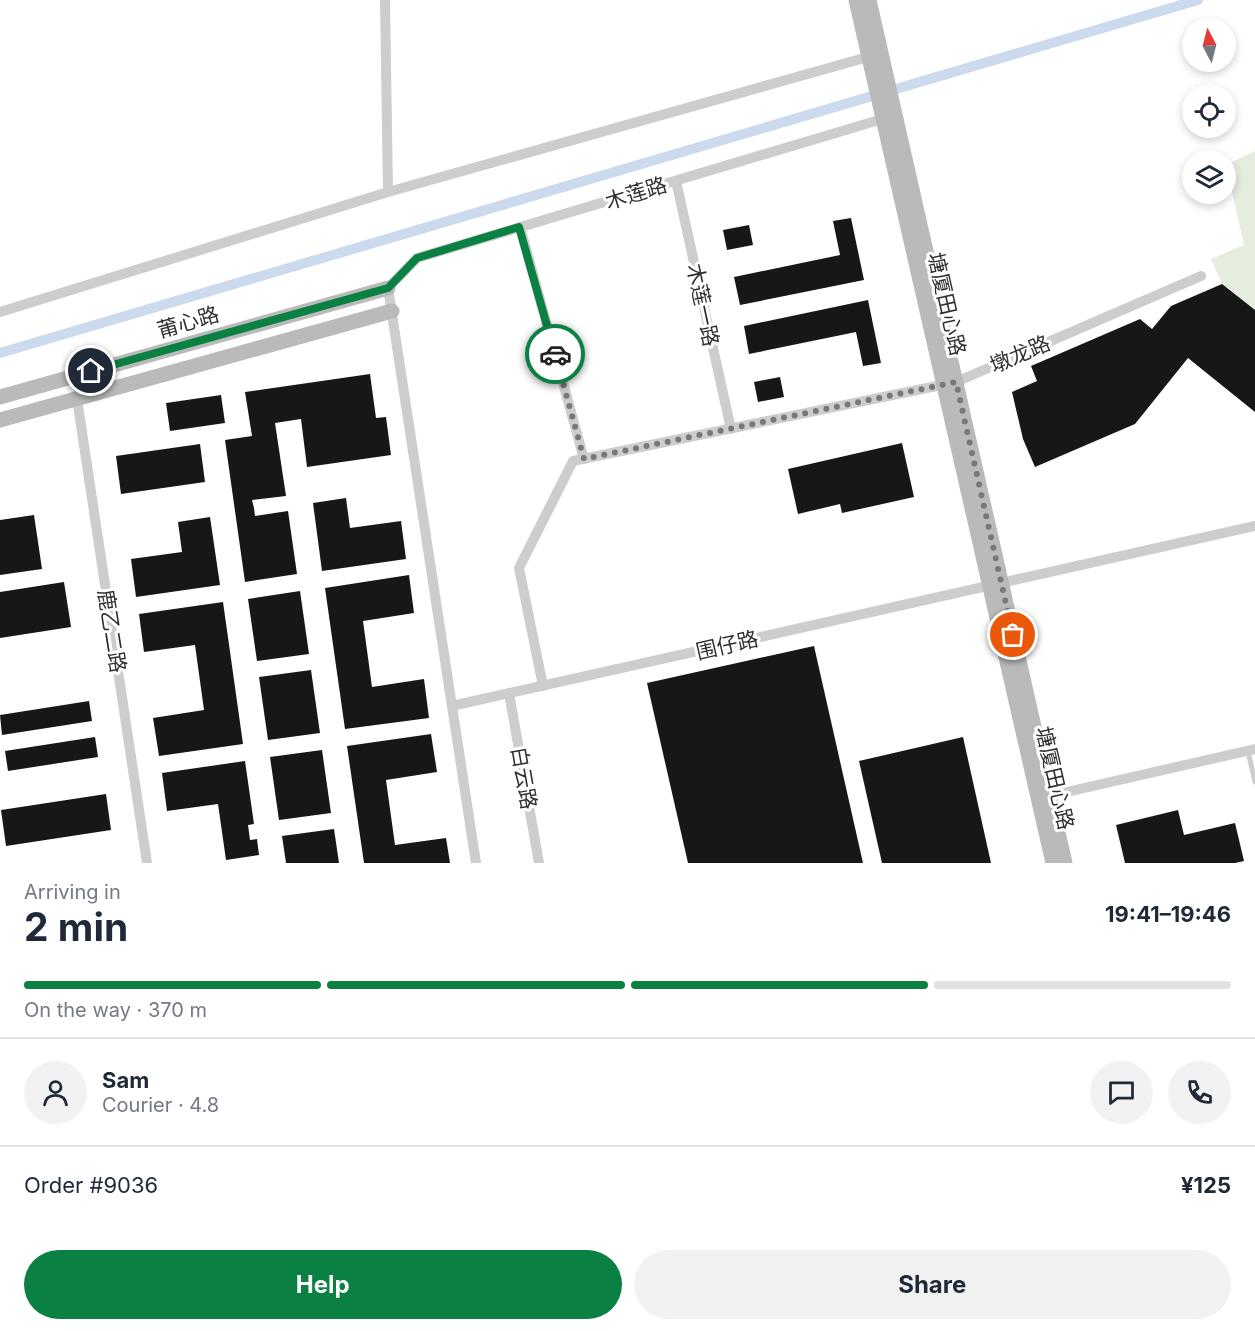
<!DOCTYPE html>
<meta charset="utf-8">
<style>
body{margin:0;font-family:Inter,"Noto Sans SC",sans-serif;background:#f2f2f3;color:#1f2937;height:100vh;display:flex;flex-direction:column;font-size:22px;white-space:nowrap}
*{box-sizing:border-box;margin:0}
p{font-size:20px;color:#747a83}
.icon{flex:none;width:33px;height:33px;fill:none;stroke:currentColor;stroke-width:2;stroke-linecap:round;stroke-linejoin:round}
.map{position:relative;height:863px;overflow:hidden}
.details{display:flex;flex-direction:column;background:#fff;flex:1}
.details>*{flex:none}
.needle{width:39px;rotate:353deg}
.buttons{position:absolute;left:1182px;top:18px;display:grid;gap:12px}
.buttons a{display:grid;place-items:center;width:54px;height:54px;border-radius:50%;background:#fff;box-shadow:0 3px 9px #0003;font-size:30px}
.pin{position:absolute;display:grid;place-items:center;width:51px;height:51px;color:#fff;margin:-26px;border:3px solid #fff;border-radius:50%;box-shadow:0 2px 6px #0007}
.courier{position:absolute;display:grid;place-items:center;width:60px;height:60px;margin:-30px;border:4px solid #0b8043;border-radius:50%;background:#fff;color:#222;box-shadow:0 2px 8px #0007}
.head em{font-style:normal;font-weight:700}
.head div{display:flex;flex-direction:column-reverse}
.head{display:flex;align-items:center;justify-content:space-between;height:102px;padding:0 24px}
h1{font-size:39px;font-weight:700;line-height:45px}
.bar{display:grid;grid-template-columns:repeat(4,1fr);gap:9px 6px;align-content:center;height:72px;padding:0 24px}
.bar i{height:8px;border-radius:4px;background:#e0e1e3}
.bar .selected{background:#0b8043}
.bar p{grid-column:span 4}
.line{display:flex;align-items:center;gap:15px;padding:0 24px;border-top:2px solid #e0e1e3}
.line div{flex:1}
.round{display:grid;place-items:center;flex:none;width:63px;height:63px;border-radius:32px;background:#f2f2f3}
.cta{display:flex;gap:12px;margin-top:auto;padding:12px 24px}
.cta a{flex:1;height:69px;border-radius:36px;background:#0b8043;color:#fff;font-size:24px;font-weight:700;line-height:69px;text-align:center}
.cta a+a{background:#f2f2f3;color:#1f2937}
.map>svg:first-child{display:block}
.green{fill:#e4edde}
.lines{fill:none;stroke-linecap:round;stroke-linejoin:round}
.canal{stroke:#cbdaec;stroke-width:10}
.building{fill:#171717}
.lane{stroke:#cdcdcd;stroke-width:5}
.street{stroke:#cdcdcd;stroke-width:10}
.secondary{stroke:#bababa;stroke-width:15}
.done{stroke:#787878;stroke-width:6;stroke-dasharray:0 10.8}
.route{stroke:#0b8043;stroke-width:8}
.labels{text-anchor:middle;dominant-baseline:central;stroke-width:6;stroke-linejoin:round;paint-order:stroke}
.street-label{font-size:21px;fill:#303030;stroke:#fff}
</style>
<div class="map">
<svg width="1255" height="863" viewBox="0 0 1255 863">
<rect width="100%" height="100%" fill="#fff"/>
<!-- green -->
<path class="green" d="M1255 151V310L1222 284 1211 259 1244 245 1226 165Z"/>
<g class="lines">
<!-- canal -->
<path class="canal" d="M0 353 1198 0"/>
</g>
<!-- building -->
<g class="building">
<path d="M851 218 864 280 740 305 734 277 840 255 833 221Z"/>
<path d="M749 225 753 245 727 250 723 230Z"/>
<path d="M1222 284 1255 310V412L1188 358 1135 424 1035 467 1023 439 1012 392 1037 381 1031 366 1140 319 1152 329 1171 306Z"/>
<path d="M868 300 881 363 863 366 856 332 749 354 744 326Z"/>
<path d="M370 374 376 418 386 417 391 455 307 467 301 419 275 423 286 496 252 500 254 508 255 516 288 511 297 574 245 582 225 440 252 436 245 392Z"/>
<path d="M780 377 784 397 758 402 754 382Z"/>
<path d="M221 395 225 423 170 431 166 403Z"/>
<path d="M902 443 914 497 842 513 840 504 798 514 788 469Z"/>
<path d="M200 444 205 482 121 494 116 456Z"/>
<path d="M346 498 350 528 401 521 406 559 322 571 313 503Z"/>
<path d="M34 515 42 569 0 575V520Z"/>
<path d="M210 517 220 585 136 597 131 559 182 552 178 522Z"/>
<path d="M409 575 414 613 363 621 372 687 424 679 429 718 345 729 325 588Z"/>
<path d="M64 582 71 627 0 638V592Z"/>
<path d="M300 591 309 654 257 661 248 599Z"/>
<path d="M223 602 243 744 159 756 153 718 204 710 195 645 144 652 139 614Z"/>
<path d="M814 646 863 863H688L647 683Z"/>
<path d="M311 670 320 733 268 740 259 677Z"/>
<path d="M89 701 92 721 2 735 0 715Z"/>
<path d="M431 734 437 772 386 780 395 845 446 838 450 863H364L347 746Z"/>
<path d="M95 737 98 757 8 771 5 751Z"/>
<path d="M963 737 991 863H882L859 761Z"/>
<path d="M322 750 331 813 279 820 270 757Z"/>
<path d="M245 761 254 824 248 825 250 840 257 839 259 855 226 860 218 804 167 811 162 773Z"/>
<path d="M106 794 111 830 6 846 1 810Z"/>
<path d="M1178 810 1184 835 1235 823 1244 861 1235 863H1125L1116 825Z"/>
<path d="M334 829 339 863H286L282 836Z"/>
</g>
<g class="lines">
<!-- lane -->
<path class="lane" d="M1248 751 1255 782"/>
<!-- street -->
<g class="street">
<path d="M385 0 388 192"/>
<path d="M676 181 731 429"/>
<path d="M520 227 584 459"/>
<path d="M0 312 388 192 875 55"/>
<path d="M77 399 147 863"/>
<path d="M543 686 519 568 573 461 956 382 1201 276"/>
<path d="M509 693 539 863"/>
<path d="M452 706 1255 526"/>
<path d="M1045 797 1255 749"/>
<path d="M476 863 388 288 417 258 889 117"/>
</g>
<!-- secondary -->
<g class="secondary">
<path d="M856 0 1053 863"/>
<path d="M869 0 1065 863"/>
<path d="M0 397 388 288"/>
<path d="M0 420 392 311"/>
</g>
</g>
<g class="lines">
<!-- done -->
<path class="done" d="M555 354 584 459 956 382 1013 635"/>
<!-- route -->
<path class="route" d="M91 371 388 288 417 258 519 227 555 354"/>
</g>
<g class="labels">
<!-- street labels -->
<g class="street-label">
<text transform="translate(636 193) rotate(-17)">木莲路</text>
<text transform="translate(947 304) rotate(77)">塘厦田心路</text>
<text transform="translate(703 305) rotate(78)">木莲一路</text>
<text transform="translate(188 322) rotate(-16)">莆心路</text>
<text transform="translate(1020 354) rotate(-23)">墩龙路</text>
<text transform="translate(112 631) rotate(81)">鹿乙二路</text>
<text transform="translate(727 645) rotate(-13)">围仔路</text>
<text transform="translate(524 778) rotate(80)">白云路</text>
<text transform="translate(1055 778) rotate(77)">塘厦田心路</text>
</g>
</g>
</svg>
<div class="buttons">
<a><svg class="needle" viewBox="-14 -14 28 28"><path d="M0-13l5 13h-10z" fill="#e53935"/><path d="M0 13l5-13h-10z" fill="#747a83"/></svg></a>
<a><svg class="icon" aria-label="locate" viewBox="0 0 24 24"><circle cx="12" cy="12" r="6"/><path d="M12 2v4M12 18v4M2 12h4M18 12h4"/></svg></a>
<a><svg class="icon" aria-label="layers" viewBox="0 0 24 24"><path d="M12 4l9 5-9 5-9-5zM3 14l9 5 9-5"/></svg></a>
</div>
<div class="pin" style="left:1013px;top:635px;background:#ea580c"><svg class="icon" aria-label="bag" viewBox="0 0 24 24"><path d="M5 8h14l-1 12H6zM9 8a3 3 0 0 1 6 0"/></svg></div>
<div class="pin" style="left:91px;top:371px;background:#1f2937"><svg class="icon" aria-label="home" viewBox="0 0 24 24"><path d="M3 11l9-7 9 7M6 9v11h12V9"/></svg></div>
<div class="courier" style="left:555px;top:354px"><svg class="icon" aria-label="car" viewBox="0 0 24 24"><path d="M5 17H2v-5l4-1 3-4h7l3 4 3 1v5h-3M9 17h6M6 11h13"/><circle cx="7" cy="17" r="2"/><circle cx="17" cy="17" r="2"/></svg></div>
</div>
<section class="details">
<div class="head"><div><h1>2 min</h1><p>Arriving in</p></div><em>19:41–19:46</em></div>
<div class="bar"><i class="selected"></i><i class="selected"></i><i class="selected"></i><i></i><p>On the way · 370 m</p></div>
<div class="line" style="height:108px"><a class="round"><svg class="icon" aria-label="person" viewBox="0 0 24 24"><circle cx="12" cy="8" r="4"/><path d="M4 21q1-7 8-7t8 7"/></svg></a><div><b>Sam</b><p>Courier · 4.8</p></div><a class="round"><svg class="icon" aria-label="chat" viewBox="0 0 24 24"><path d="M4 5h16v11H9l-5 4z"/></svg></a><a class="round"><svg class="icon" aria-label="phone" viewBox="0 0 24 24"><path d="M5 4h4l2 5-3 2q2 4 5 5l2-3 5 2v4C11 20 4 13 5 4z"/></svg></a></div>
<div class="line" style="height:78px"><div>Order #9036</div><b>¥125</b></div>
<div class="cta"><a>Help</a><a>Share</a></div>
</section>
